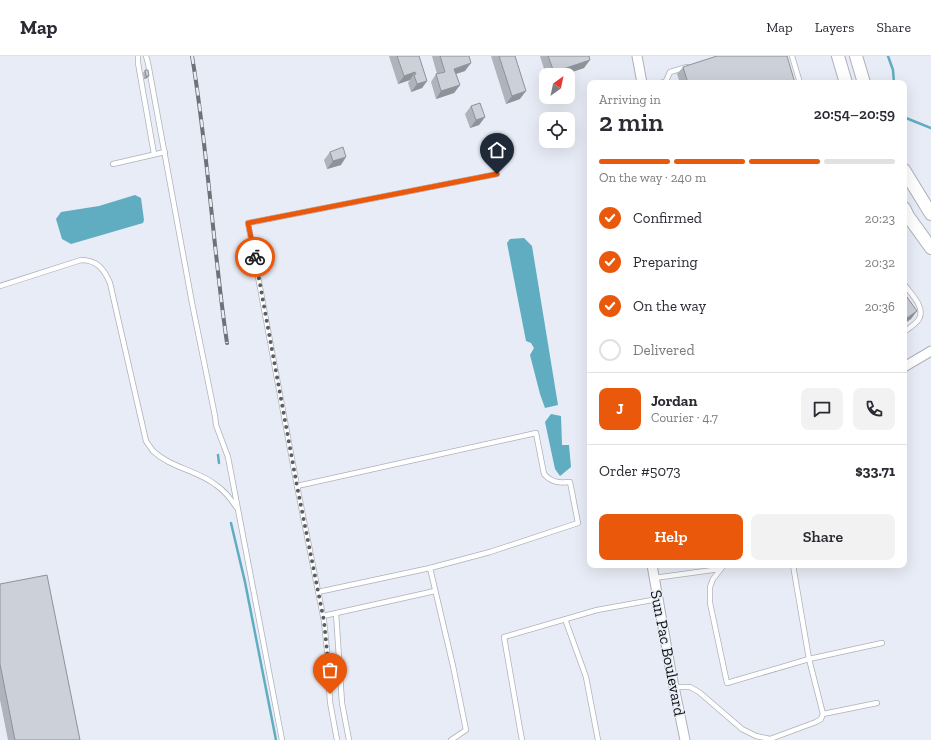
<!DOCTYPE html>
<meta charset="utf-8">
<style>
body{margin:0;font-family:"Zilla Slab",serif;background:#f2f2f3;color:#2b2b33;height:100vh;display:flex;flex-direction:column;font-size:15px;white-space:nowrap}
*{box-sizing:border-box;margin:0}
p{font-size:13px;color:#7c7c81}
.icon{flex:none;width:22px;height:22px;fill:none;stroke:currentColor;stroke-width:2;stroke-linecap:round;stroke-linejoin:round}
.map{position:relative;flex:1;overflow:hidden}
.details{position:absolute;left:587px;top:24px;width:320px;height:488px;display:flex;flex-direction:column;background:#fff;border-radius:8px;box-shadow:0 4px 16px #0002}
.details>*{flex:none}
.needle{width:26px;rotate:33deg}
.tools{position:absolute;left:539px;top:12px;display:grid;gap:8px}
.tools a{display:grid;place-items:center;width:36px;height:36px;border-radius:8px;background:#fff;box-shadow:0 4px 16px #0002;font-size:20px}
.pin{position:absolute;display:grid;place-items:center;width:34px;height:34px;color:#fff;margin:-41px -17px;border-radius:50% 50% 50% 0;rotate:-45deg;box-shadow:0 0 4px #0007}
.pin .icon{rotate:45deg}
.courier{position:absolute;display:grid;place-items:center;width:40px;height:40px;margin:-20px;border:3px solid #ea580c;border-radius:50%;background:#fff;color:#222;box-shadow:0 1px 5px #0007}
.overview em{font-style:normal;font-weight:600}
.overview div{display:flex;flex-direction:column-reverse}
.overview{display:flex;align-items:center;justify-content:space-between;height:68px;padding:0 12px}
h1{font-size:26px;font-weight:600;line-height:30px}
.bar{display:grid;grid-template-columns:repeat(4,1fr);gap:6px 4px;align-content:center;height:48px;padding:0 12px}
.bar i{height:5px;border-radius:3px;background:#e1e1e2}
.bar .active{background:#ea580c}
.bar p{grid-column:span 4}
.line{display:flex;align-items:center;gap:10px;padding:0 12px;border-top:1px solid #e1e1e2}
.line div{flex:1}
.round{display:grid;place-items:center;flex:none;width:42px;height:42px;border-radius:8px;background:#f2f2f3}
ol{padding:0 12px;list-style:none}
li{display:flex;align-items:center;gap:12px;height:44px}
li p{margin-inline-start:auto}
li .icon{padding:4px;border-radius:50%;background:#ea580c;color:#fff;stroke-width:4}
li:last-child{color:#7c7c81}
li i{width:22px;height:22px;border:2px solid #e1e1e2;border-radius:50%}
.primary-button{display:flex;gap:8px;margin-top:auto;padding:8px 12px}
.primary-button a{flex:1;height:46px;border-radius:8px;background:#ea580c;color:#fff;font-size:16px;font-weight:600;line-height:46px;text-align:center}
.primary-button a+a{background:#f2f2f3;color:#2b2b33}
header{display:flex;align-items:center;gap:24px;box-sizing:border-box;height:56px;padding:0 20px;background:#fff;border-bottom:1px solid #e1e1e2}
header strong{font-size:19px}
nav{display:flex;gap:22px;margin-inline-start:auto;font-size:14px}
.map>svg:first-child{display:block}
.water{fill:#60acc0}
.lines{fill:none;stroke-linecap:round;stroke-linejoin:round}
.stream{stroke:#60acc0;stroke-width:2.5}
.lane-casing{stroke:#adb1ba;stroke-width:6}
.street-casing{stroke:#adb1ba;stroke-width:11}
.secondary-casing{stroke:#adb1ba;stroke-width:14}
.lane{stroke:#fff;stroke-width:4.5}
.street{stroke:#fff;stroke-width:9}
.secondary{stroke:#fff;stroke-width:12}
.rail-casing{stroke:#6e7177;stroke-width:4}
.rail{stroke:#e8ecf6;stroke-width:2.5;stroke-dasharray:8;stroke-linecap:butt}
.wall{fill:#afb3bb}
.shaded-wall{fill:#8f9298}
.building{fill:#ccd0d9;stroke:#8f9298}
.done{stroke:#5c5e64;stroke-width:4;stroke-dasharray:0 7.2}
.route{stroke:#ea580c;stroke-width:5}
.labels{text-anchor:middle;dominant-baseline:central;stroke-width:3;stroke-linejoin:round;paint-order:stroke}
.street-label{font-size:16px;fill:#111215;stroke:#e8ecf6}
</style>
<header>
<strong>Map</strong>
<nav><a>Map</a><a>Layers</a><a>Share</a></nav>
</header>
<div class="map">
<svg width="931" height="684" viewBox="0 0 931 684">
<rect width="100%" height="100%" fill="#e8ecf6"/>
<!-- water -->
<g class="water">
<path d="M135 139 141 142 144 164 143 167 71 188 62 183 56 163 61 156 99 150Z"/>
<path d="M524 182 532 190 558 349 545 352 540 338 530 299 534 292 531 287 526 285 507 187 510 183Z"/>
<path d="M551 358 561 360 562 389H569L571 411 560 420 555 413 545 366Z"/>
</g>
<g class="lines">
<!-- stream -->
<g class="stream">
<path d="M888 0 893 14 894 27"/>
<path d="M904 60 906 62 931 72"/>
<path d="M218 399 219 407"/>
<path d="M231 467 245 526 276 684"/>
</g>
<defs>
<g id="lane">
<path d="M138 0V7L154 98"/>
<path d="M146 0 148 7 192 247 215 360 216 369 228 401 282 684"/>
<path d="M792 0 800 27"/>
<path d="M661 27 666 25 670 16 687 11"/>
<path d="M113 108 165 96"/>
<path d="M904 228C910 237 926 251 919 263 916 268 909 272 904 276"/>
<path d="M0 230 81 204C97 204 104 213 110 227L146 385C148 388 151 392 153 395 171 412 197 414 216 429 225 435 231 443 237 452"/>
<path d="M297 430 536 377 544 418C552 427 560 427 570 426L578 467 490 496 430 512 453 610 466 674 451 684"/>
<path d="M724 509 713 523 710 531V547L727 627 809 603 882 587"/>
<path d="M654 522 720 513"/>
<path d="M318 536 430 512"/>
<path d="M336 557 342 647 349 684"/>
<path d="M323 560 435 535"/>
<path d="M565 563 586 621 598 684"/>
<path d="M674 631H690L699 636 742 673 756 680 770 683 816 666 821 663 823 658 809 603 793 509"/>
<path d="M823 658 877 647"/>
<path d="M337 684 330 646 327 595 324 565 297 430 248 167 497 118"/>
<path d="M522 684 520 673 504 581 597 554 658 543"/>
</g>
<g id="street">
<path d="M637 0 642 27"/>
<path d="M904 311 931 295"/>
<path d="M652 509 671 616 685 684"/>
</g>
<g id="secondary">
<path d="M838 0 846 27"/>
<path d="M856 0 864 27"/>
<path d="M904 114 931 158"/>
<path d="M904 152 908 160 931 192"/>
</g>
</defs>
<!-- lane casing -->
<use href="#lane" class="lane-casing"/>
<!-- street casing -->
<use href="#street" class="street-casing"/>
<!-- secondary casing -->
<use href="#secondary" class="secondary-casing"/>
<!-- lane -->
<use href="#lane" class="lane"/>
<!-- street -->
<use href="#street" class="street"/>
<!-- secondary -->
<use href="#secondary" class="secondary"/>
<defs>
<path id="rail" d="M192 0C208 95 213 192 227 287"/>
</defs>
<!-- rail casing -->
<use href="#rail" class="rail-casing"/>
<!-- rail -->
<use href="#rail" class="rail"/>
</g>
<!-- wall -->
<g class="wall">
<path d="M389 0H419L427 25 422 32 411 36 408 27 410 24 398 28Z"/>
<path d="M432 0H469L465 15 456 18 460 29 454 37 436 43 431 26 436 18H437Z"/>
<path d="M491 0H515L520 43 506 48Z"/>
<path d="M540 0H589L584 12 563 19H546Z"/>
<path d="M683 11 795 27H680L677 18Z"/>
<path d="M145 14 147 22 144 23 143 17Z"/>
<path d="M471 50 485 61 479 69 470 72 465 58Z"/>
<path d="M330 96 341 109 327 113 324 104Z"/>
<path d="M0 528 80 684H8L0 644Z"/>
</g>
<!-- shaded-wall -->
<g class="shaded-wall">
<path d="M590 4 584 12 563 19H551L554 16Z"/>
<path d="M471 7 465 15 449 20 454 13Z"/>
<path d="M415 16 410 24 398 28 404 20Z"/>
<path d="M146 20H149L147 22 144 23Z"/>
<path d="M427 25 422 32 411 36 417 28Z"/>
<path d="M460 29 454 37 436 43 441 35Z"/>
<path d="M526 35 520 43 506 48 512 40Z"/>
<path d="M485 61 479 69 470 72 476 64Z"/>
<path d="M346 101 341 109 327 113 333 105Z"/>
<path d="M917 255 911 263 904 268V264Z"/>
</g>
<!-- building -->
<g class="building">
<path d="M397 0H419L427 25 417 28 414 19 416 18 415 16 404 20Z"/>
<path d="M440 0H469L471 7 454 13 460 29 441 35 436 18 445 16Z"/>
<path d="M499 0H515L526 35 512 40Z"/>
<path d="M548 0H589L590 4 554 16Z"/>
<path d="M717 0H787L795 27H688L683 11Z"/>
<path d="M145 14H148L149 20H146Z"/>
<path d="M480 47 485 61 476 64 471 50Z"/>
<path d="M343 91 346 101 333 105 330 96Z"/>
<path d="M904 237 917 255 904 264Z"/>
<path d="M47 519 80 684H15L0 608V528Z"/>
</g>
<g class="lines">
<!-- done -->
<path class="done" d="M255 201 297 430 324 565 327 595 330 638"/>
<!-- route -->
<path class="route" d="M255 201 248 167 497 118"/>
</g>
<g class="labels">
<!-- street labels -->
<g class="street-label">
<text transform="translate(668 597) rotate(79)">Sun Pac Boulevard</text>
</g>
</g>
</svg>
<div class="tools">
<a><svg class="needle" viewBox="-14 -14 28 28"><path d="M0-13l5 13h-10z" fill="#e53935"/><path d="M0 13l5-13h-10z" fill="#7c7c81"/></svg></a>
<a><svg class="icon" aria-label="locate" viewBox="0 0 24 24"><circle cx="12" cy="12" r="6"/><path d="M12 2v4M12 18v4M2 12h4M18 12h4"/></svg></a>
</div>
<div class="pin" style="left:330px;top:638px;background:#ea580c"><svg class="icon" aria-label="bag" viewBox="0 0 24 24"><path d="M5 8h14l-1 12H6zM9 8a3 3 0 0 1 6 0"/></svg></div>
<div class="pin" style="left:497px;top:118px;background:#1f2937"><svg class="icon" aria-label="home" viewBox="0 0 24 24"><path d="M3 11l9-7 9 7M6 9v11h12V9"/></svg></div>
<div class="courier" style="left:255px;top:201px"><svg class="icon" aria-label="bike" viewBox="0 0 24 24"><circle cx="6" cy="16" r="4"/><circle cx="18" cy="16" r="4"/><path d="M6 16l4-8h5l3 8M10 8l3 8H6M13 5h3"/></svg></div>
<section class="details">
<div class="overview"><div><h1>2 min</h1><p>Arriving in</p></div><em>20:54–20:59</em></div>
<div class="bar"><i class="active"></i><i class="active"></i><i class="active"></i><i></i><p>On the way · 240 m</p></div>
<ol>
<li><svg class="icon" aria-label="check" viewBox="0 0 24 24"><path d="M5 12l5 5 9-10"/></svg>Confirmed<p>20:23</p></li>
<li><svg class="icon" aria-label="check" viewBox="0 0 24 24"><path d="M5 12l5 5 9-10"/></svg>Preparing<p>20:32</p></li>
<li><svg class="icon" aria-label="check" viewBox="0 0 24 24"><path d="M5 12l5 5 9-10"/></svg>On the way<p>20:36</p></li>
<li><i></i>Delivered</li>
</ol>
<div class="line" style="height:72px"><b class="round" style="background:#ea580c;color:#fff">J</b><div><b>Jordan</b><p>Courier · 4.7</p></div><a class="round"><svg class="icon" aria-label="chat" viewBox="0 0 24 24"><path d="M4 5h16v11H9l-5 4z"/></svg></a><a class="round"><svg class="icon" aria-label="phone" viewBox="0 0 24 24"><path d="M5 4h4l2 5-3 2q2 4 5 5l2-3 5 2v4C11 20 4 13 5 4z"/></svg></a></div>
<div class="line" style="height:52px"><div>Order #5073</div><b>$33.71</b></div>
<div class="primary-button"><a>Help</a><a>Share</a></div>
</section>
</div>
